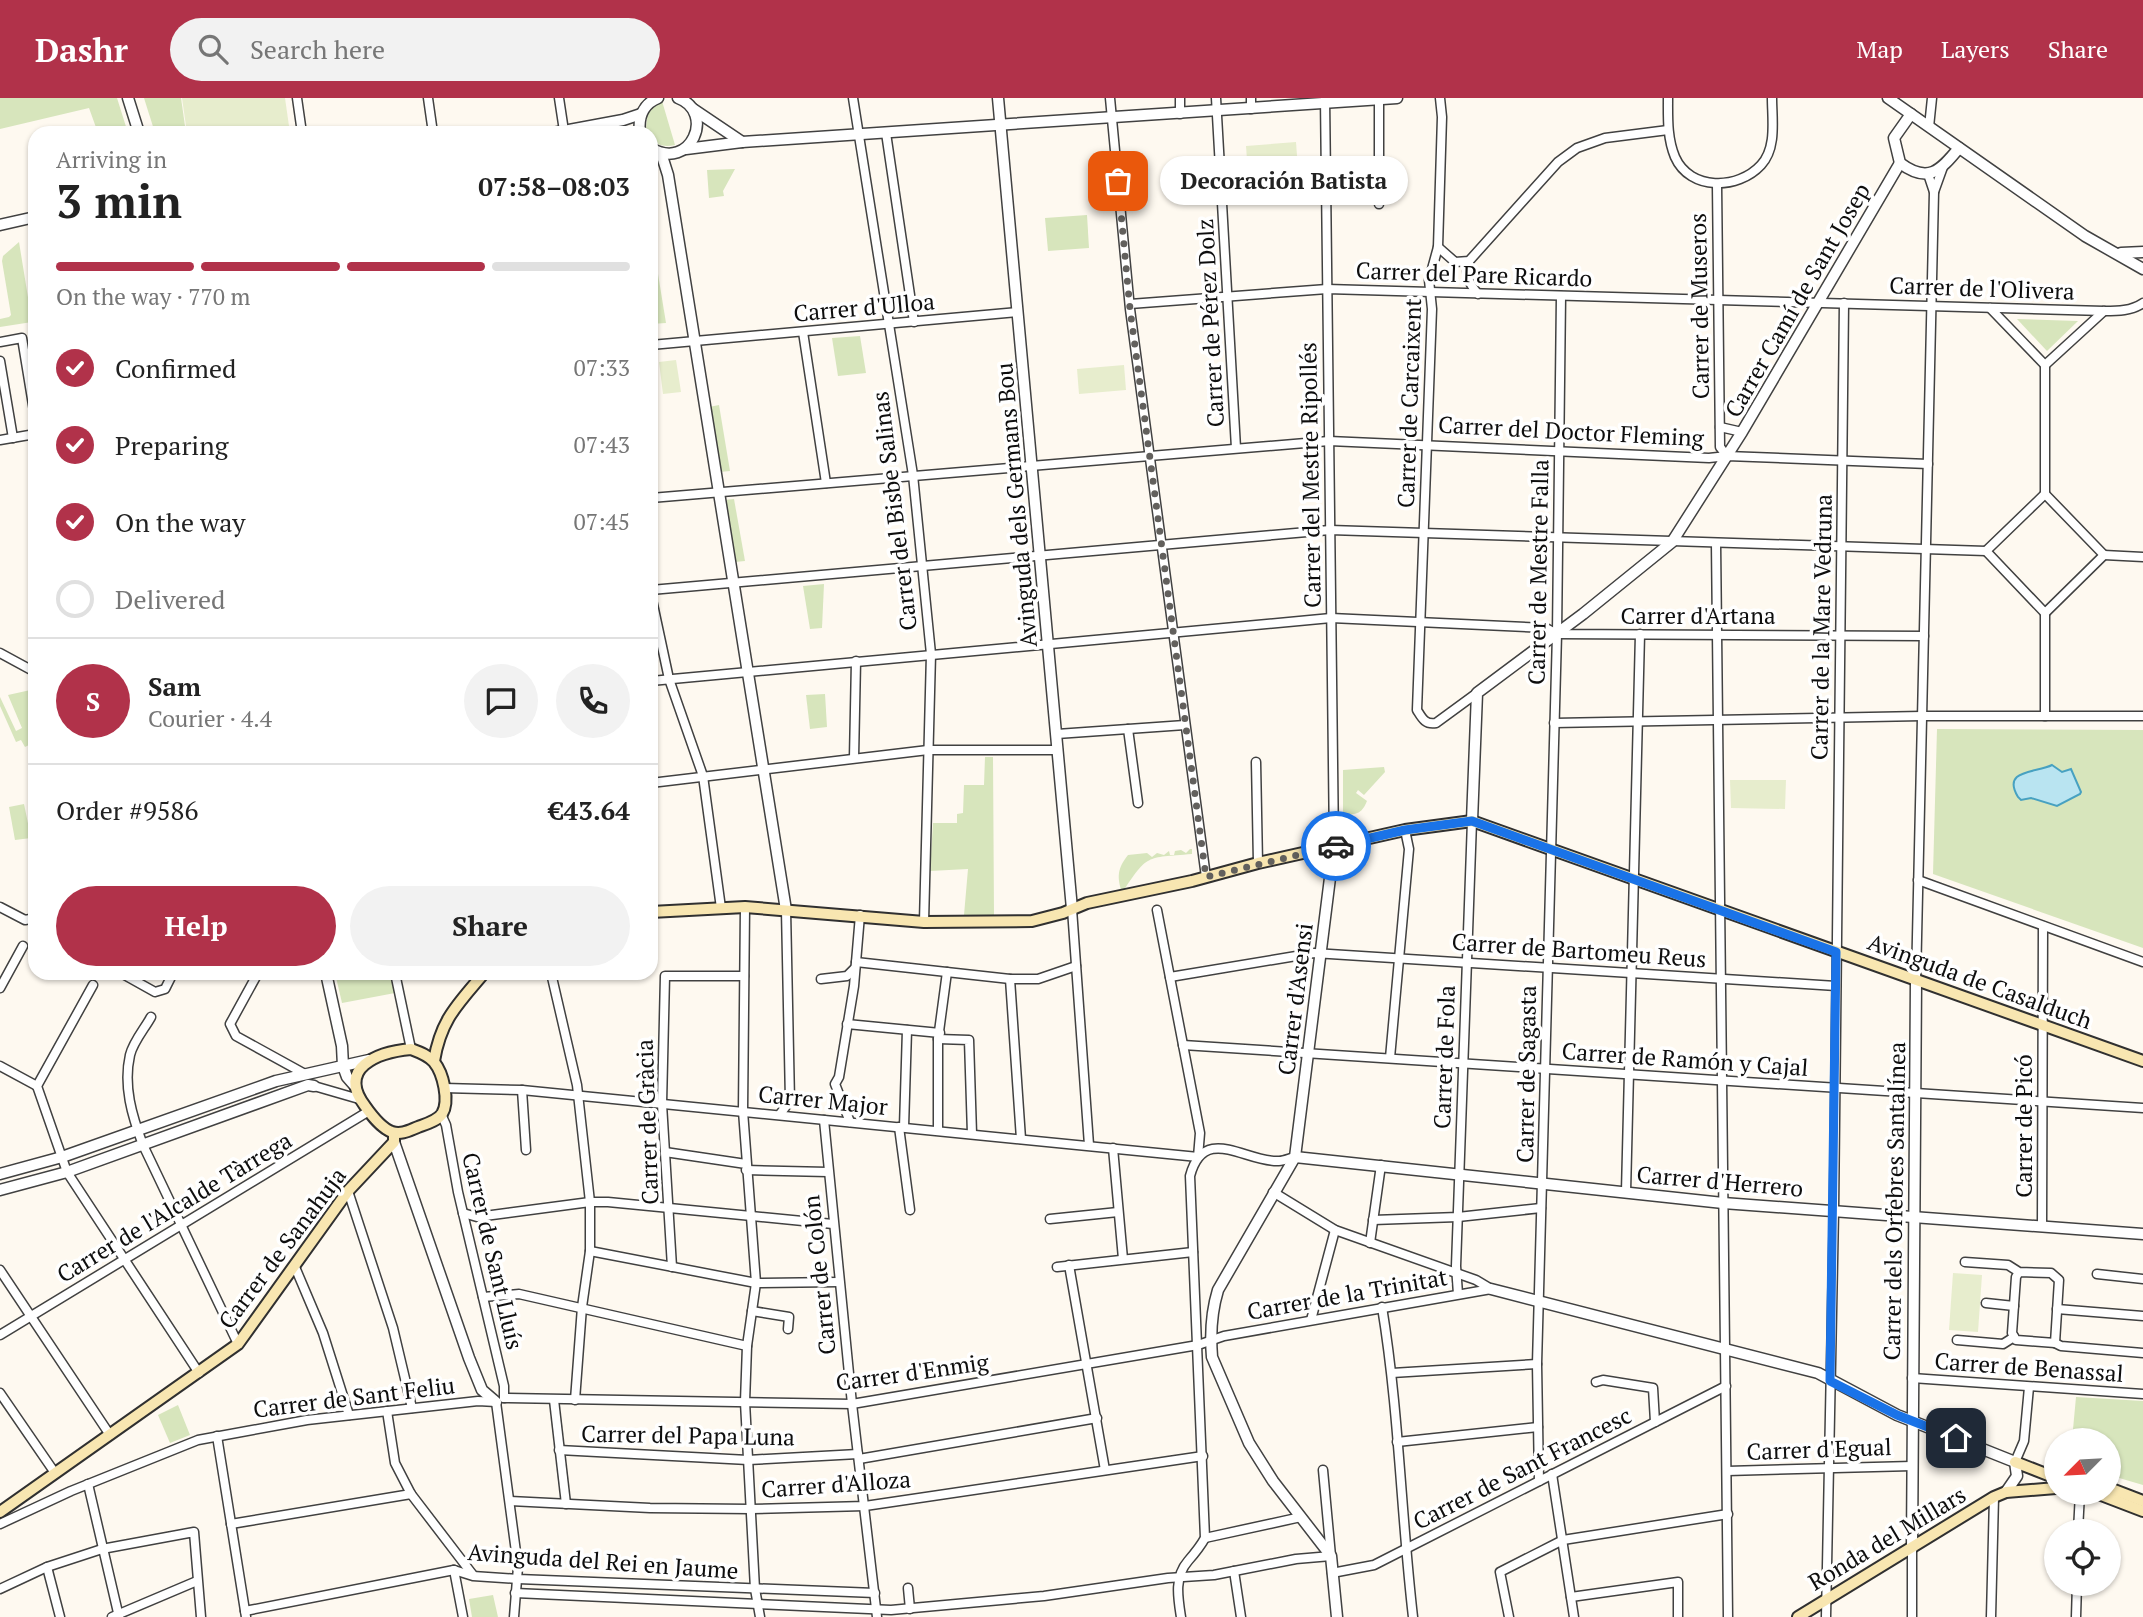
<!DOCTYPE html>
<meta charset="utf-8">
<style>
body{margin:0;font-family:"PT Serif",serif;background:#f2f2f2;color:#222;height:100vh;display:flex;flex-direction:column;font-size:26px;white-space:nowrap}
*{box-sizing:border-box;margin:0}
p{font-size:23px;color:#767676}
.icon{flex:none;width:38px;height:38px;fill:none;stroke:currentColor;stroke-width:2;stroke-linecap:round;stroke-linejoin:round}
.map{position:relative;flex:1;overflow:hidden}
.details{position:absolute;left:28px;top:28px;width:630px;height:854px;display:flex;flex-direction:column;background:#fff;border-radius:21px;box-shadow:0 2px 5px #0004}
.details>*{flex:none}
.needle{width:46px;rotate:246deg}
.fabs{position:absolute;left:2044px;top:1330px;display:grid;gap:14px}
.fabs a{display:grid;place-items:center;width:77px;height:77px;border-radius:50%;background:#fff;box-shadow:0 2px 5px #0004;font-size:35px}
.pin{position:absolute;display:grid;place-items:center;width:60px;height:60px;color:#fff;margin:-30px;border-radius:14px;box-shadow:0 4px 10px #0006}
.courier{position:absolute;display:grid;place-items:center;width:70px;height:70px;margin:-35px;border:5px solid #1a73e8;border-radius:50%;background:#fff;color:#222;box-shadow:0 2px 9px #0007}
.bubble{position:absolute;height:49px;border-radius:24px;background:#fff;box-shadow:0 2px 5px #0004;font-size:23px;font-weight:600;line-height:49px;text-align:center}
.head em{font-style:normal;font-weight:600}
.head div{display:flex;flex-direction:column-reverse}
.head{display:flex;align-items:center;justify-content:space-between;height:119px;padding:0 28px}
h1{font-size:46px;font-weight:600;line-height:52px}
.bar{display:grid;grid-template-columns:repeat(4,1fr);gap:10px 7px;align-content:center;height:84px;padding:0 28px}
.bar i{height:9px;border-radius:5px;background:#e0e0e0}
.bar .current{background:#b1324a}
.bar p{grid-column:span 4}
.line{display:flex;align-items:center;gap:18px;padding:0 28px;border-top:2px solid #e0e0e0}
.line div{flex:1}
.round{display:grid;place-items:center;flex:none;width:74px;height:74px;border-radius:37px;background:#f2f2f2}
ol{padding:0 28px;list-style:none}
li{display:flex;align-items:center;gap:21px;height:77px}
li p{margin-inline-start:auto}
li .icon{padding:7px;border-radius:50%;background:#b1324a;color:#fff;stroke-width:4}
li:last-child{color:#767676}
li i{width:38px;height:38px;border:4px solid #e0e0e0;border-radius:50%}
.cta{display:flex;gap:14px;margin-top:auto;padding:14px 28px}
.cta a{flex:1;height:80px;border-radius:42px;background:#b1324a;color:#fff;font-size:28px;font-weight:600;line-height:80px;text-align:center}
.cta a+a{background:#f2f2f2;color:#222}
header{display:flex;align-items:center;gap:42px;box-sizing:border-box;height:98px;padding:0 35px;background:#b1324a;color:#fff}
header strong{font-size:33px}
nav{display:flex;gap:38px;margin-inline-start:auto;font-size:24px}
.search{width:490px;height:63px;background:#f2f2f2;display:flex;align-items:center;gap:18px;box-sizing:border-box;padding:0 24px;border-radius:38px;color:#767676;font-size:26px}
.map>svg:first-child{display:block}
.green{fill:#d7e5bc}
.pitch{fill:#e7edcd}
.water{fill:#b9e4f1;stroke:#47a1c1;stroke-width:2}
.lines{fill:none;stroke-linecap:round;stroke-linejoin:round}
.minor-casing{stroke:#414141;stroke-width:11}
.tertiary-casing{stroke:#414141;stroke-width:13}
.secondary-casing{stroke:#303030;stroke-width:14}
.minor{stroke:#fff;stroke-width:8}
.tertiary{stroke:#fff;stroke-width:10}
.secondary{stroke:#f8e6b1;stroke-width:10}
.done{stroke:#62605d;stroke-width:7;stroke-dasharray:0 12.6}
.route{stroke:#1a73e8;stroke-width:9}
.labels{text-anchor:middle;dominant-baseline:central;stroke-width:7;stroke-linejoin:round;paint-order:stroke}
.street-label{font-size:23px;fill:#0e0e0e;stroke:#fff}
</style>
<header>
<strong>Dashr</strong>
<div class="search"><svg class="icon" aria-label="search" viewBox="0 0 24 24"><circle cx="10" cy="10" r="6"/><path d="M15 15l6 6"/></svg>Search here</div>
<nav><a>Map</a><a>Layers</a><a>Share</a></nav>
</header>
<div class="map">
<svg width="2143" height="1519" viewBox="0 0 2143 1519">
<rect width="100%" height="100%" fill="#fef9f0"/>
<!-- green -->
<g class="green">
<path d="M0 0H117L128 35H98L89 10 0 31Z"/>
<path d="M144 0H181L186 35H155Z"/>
<path d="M662 3 675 47C665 49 658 48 651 41V35H648L646 30 648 13Z"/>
<path d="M735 71 723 93 724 98 709 100 707 72Z"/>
<path d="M1087 117 1089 150 1048 153 1045 120Z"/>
<path d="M651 133 666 225 651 226Z"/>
<path d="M19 144 32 224 0 229V221L9 219 11 217 2 163 3 158Z"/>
<path d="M2017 221 2078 223 2047 253Z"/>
<path d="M860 238 866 275 838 278 832 240Z"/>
<path d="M719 307 730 373 720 374 709 309Z"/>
<path d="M734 401 745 463 735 464 724 402Z"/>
<path d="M824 486 822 530 810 531 803 488Z"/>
<path d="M35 591V597L30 600 35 612V644L25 649 21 642 16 644 0 608V599L16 633 22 630 8 597Z"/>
<path d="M825 596 827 629 810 631 806 597Z"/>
<path d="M1937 631 2143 632V850L1933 776Z"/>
<path d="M985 659H993L994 817H964L968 771 930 773 933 725H957V716L963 715 964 687H984Z"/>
<path d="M1384 669 1385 674 1364 697 1358 692 1356 695 1367 703C1362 715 1358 716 1346 717L1343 715V672Z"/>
<path d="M24 706 31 740 15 742 9 709Z"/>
<path d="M1190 751H1192V756C1145 760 1148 756 1122 795 1117 779 1117 771 1128 757L1147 755 1152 759 1157 755 1164 757 1169 753 1170 757H1174L1175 753 1181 752 1186 755Z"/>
<path d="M335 875H391L395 895 342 905Z"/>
<path d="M2076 1299 2143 1303V1387L2109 1377V1342H2072Z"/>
<path d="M178 1307 190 1337 170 1345 158 1317Z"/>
<path d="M493 1497 498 1519H472L469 1501Z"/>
</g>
<!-- pitch -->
<g class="pitch">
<path d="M182 0H285L290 35H187Z"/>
<path d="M1296 44 1298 71 1248 75 1246 48Z"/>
<path d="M676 262 681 294 663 296 659 264Z"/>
<path d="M1124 267 1126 292 1079 296 1077 271Z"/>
<path d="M1730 682H1786L1785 711 1731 710Z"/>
<path d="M1953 1175 1982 1177 1978 1234 1949 1232Z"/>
</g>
<!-- water -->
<path class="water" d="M2052 667 2062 674 2071 671 2081 694 2080 696 2057 708 2031 700 2021 702 2018 699C2001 671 2037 675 2052 667Z"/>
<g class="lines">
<defs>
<g id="minor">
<path d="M297 0 302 35"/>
<path d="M428 0 433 35"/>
<path d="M559 0 564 33"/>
<path d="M853 0 913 377 931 556 924 824"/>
<path d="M1110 0 1130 211 1206 779"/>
<path d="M1180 0V16"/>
<path d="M1216 0 1236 350"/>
<path d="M1251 0V11"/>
<path d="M1325 0 1334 748"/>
<path d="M1440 0 1442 19 1438 149 1429 182 1432 211 1417 612C1422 620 1425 627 1436 625L1477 595"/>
<path d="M1668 0C1668 19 1667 40 1675 59 1690 93 1738 92 1761 67 1777 50 1772 21 1772 0"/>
<path d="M1379 1V106"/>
<path d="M1929 29 1932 0"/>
<path d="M886 35 914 224"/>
<path d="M1717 87 1720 349 1727 358"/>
<path d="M1934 94 1943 69"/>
<path d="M1438 149 1455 164 1469 163 1558 64 1577 50 1605 40 1668 32"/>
<path d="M1469 163C1465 178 1468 184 1478 196"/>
<path d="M1130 206 1327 191 2104 213C2118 213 2131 213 2143 205"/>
<path d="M1990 210 2045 267 2104 213"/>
<path d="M803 234 826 385"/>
<path d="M0 244 22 240 35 319"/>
<path d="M651 247 1018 214"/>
<path d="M0 263 13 340"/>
<path d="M1720 329 1742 334"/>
<path d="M0 342 35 336"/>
<path d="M2045 396 2104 457 2045 515 1986 453Z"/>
<path d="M2045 396V267"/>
<path d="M651 400 1329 343 1709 360 1727 358 1928 366"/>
<path d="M1716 445 1728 1519"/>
<path d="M2104 457 2143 459"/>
<path d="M651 492 1330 432 1986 453"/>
<path d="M651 497 669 581 703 678 721 810"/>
<path d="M0 555 35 574"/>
<path d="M651 583 1331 520 1546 530 1557 536 1924 538"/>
<path d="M2045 618V515"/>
<path d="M1554 625 1922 618H2143"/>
<path d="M1128 631 1138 705"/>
<path d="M1057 636 1185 627"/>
<path d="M854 660 856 563"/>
<path d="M1256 664 1258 765"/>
<path d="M651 685 928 652H1058"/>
<path d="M1918 782 2143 864"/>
<path d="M0 809 25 822 35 820"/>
<path d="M745 809 743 1013 756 1185 747 1248 745 1304 755 1491 760 1519"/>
<path d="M1072 811 1089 1047"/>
<path d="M1157 812 1200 1035 1198 1059"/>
<path d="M856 864 1010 881H1038L1076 868"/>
<path d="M121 875 155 894 165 891 173 875"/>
<path d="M258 875 230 926 236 938 305 976"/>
<path d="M395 875 411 951"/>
<path d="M551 875 577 987 590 1104V1153L582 1209 575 1302"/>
<path d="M1170 879 1314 855 1836 888"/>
<path d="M821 881 847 878 855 870"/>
<path d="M1010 881 1021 1041"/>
<path d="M1916 883 1934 94 1928 76"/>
<path d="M93 887 37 988 67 1074 199 1275"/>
<path d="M0 890 23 848"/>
<path d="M151 919C145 930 133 944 130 957 123 988 132 1018 143 1047L238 1246"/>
<path d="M847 926 940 935"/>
<path d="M938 941 969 942 972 1036"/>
<path d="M1183 947 2143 1010"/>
<path d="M1390 960 1409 751 1405 732"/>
<path d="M0 968 37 988"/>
<path d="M314 988 359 1001"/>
<path d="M444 990 522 992 1198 1059"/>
<path d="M522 992 526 1052"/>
<path d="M441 1016 446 1027 458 1094 504 1288V1300"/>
<path d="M780 1016 790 1003 786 812"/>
<path d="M824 1022 852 1306 877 1519"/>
<path d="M850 1024 835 986 839 979 854 888 860 817"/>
<path d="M899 1029 910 1112"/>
<path d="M904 1029 907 932"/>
<path d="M938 1032V941L947 874"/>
<path d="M1113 1050 1123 1161"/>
<path d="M665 1054 746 1066"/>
<path d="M746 1072 828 1074"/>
<path d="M348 1093 393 1230 412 1310"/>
<path d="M1273 1094 1335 1132 1476 1182 1491 1191"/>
<path d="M1626 1094 1640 536"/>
<path d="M463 1115 477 1119 590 1104H608L833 1126"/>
<path d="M1050 1121 1118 1114"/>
<path d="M1373 1122 1458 1119 1541 1110"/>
<path d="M2042 1128 2043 828"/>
<path d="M1370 1145 1381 1067"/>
<path d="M590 1153 756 1185 839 1184"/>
<path d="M1965 1164 2008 1167 2019 1174 2051 1175 2059 1182 2055 1245 2016 1242 2012 1235 2016 1179 2019 1174"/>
<path d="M1069 1167 1105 1372"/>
<path d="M295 1169 323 1235 349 1317"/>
<path d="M672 1169 662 1006 665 878H744"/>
<path d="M1057 1169 1193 1154"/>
<path d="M0 1172 110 1337"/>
<path d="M2097 1176 2143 1181"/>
<path d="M1458 1196 1456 1168 1472 723"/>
<path d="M483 1199 519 1196 747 1248"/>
<path d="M1986 1205 2014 1208"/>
<path d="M1382 1209C1399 1312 1401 1416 1413 1519"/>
<path d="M2057 1211 2143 1218"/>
<path d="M752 1213 789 1219 788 1231"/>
<path d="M1311 1222 1335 1132"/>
<path d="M0 1237 369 1013"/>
<path d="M1957 1242 2003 1246 2014 1239"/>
<path d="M2055 1245 2061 1248 2143 1255"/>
<path d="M1392 1275 1537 1266"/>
<path d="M1912 1280 2143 1296"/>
<path d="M1596 1284 1603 1282 1653 1290 1655 1324"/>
<path d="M0 1295 55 1375"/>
<path d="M504 1300 852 1306 1198 1247 1224 1238 1491 1191"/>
<path d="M554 1302 566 1406"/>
<path d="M496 1304 518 1469 514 1519"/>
<path d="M387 1313 395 1365 411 1396 473 1477"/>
<path d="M217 1338 246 1519"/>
<path d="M1397 1344 1538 1329"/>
<path d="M559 1352 748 1362 858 1356"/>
<path d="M859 1361 1097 1320"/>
<path d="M2015 1364 2024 1343 2029 1289"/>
<path d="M1727 1373 1912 1368"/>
<path d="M1552 1376 1574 1519"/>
<path d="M1539 1383 1537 1266 1557 536 1561 198"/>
<path d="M88 1386 119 1519"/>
<path d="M510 1403 650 1410 751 1411 865 1408 1203 1358"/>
<path d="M0 1426 71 1393 198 1342 307 1322 478 1303 496 1304"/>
<path d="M231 1426 411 1396"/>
<path d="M2078 1433 2080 1395"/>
<path d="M1205 1440 1301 1419"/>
<path d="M1912 1450V1519"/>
<path d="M47 1469 60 1519"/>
<path d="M454 1472 463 1519"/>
<path d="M1234 1473 1241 1519"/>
<path d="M1332 1475 1374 1467 1726 1288"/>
<path d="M908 1490 910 1511"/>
<path d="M0 1491 47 1469 102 1451 194 1434 201 1519"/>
<path d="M515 1495 891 1512 1044 1498 1168 1480 1214 1477 1296 1461 1331 1458 1323 1372"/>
<path d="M1571 1499 1678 1484V1519"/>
<path d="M245 1513 454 1472 473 1478 518 1481 875 1495"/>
<path d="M112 1519 197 1483"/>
<path d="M1181 1519C1178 1500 1174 1479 1188 1463 1195 1455 1200 1449 1205 1440L1190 1078C1204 1025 1246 1065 1279 1063 1284 1063 1290 1060 1295 1059"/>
<path d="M1509 1519 1500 1474 1563 1442 1728 1416"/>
<path d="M1826 1519 1834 1113 1844 205"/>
<path d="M1991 1519 1994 1399"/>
<path d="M2076 1519 2077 1486"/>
</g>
<g id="tertiary">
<path d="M128 0 139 35"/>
<path d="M998 0 1072 811"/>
<path d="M1888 0 2085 138 2143 171"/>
<path d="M693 11 742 44"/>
<path d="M1911 16 1894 40 1900 65C1928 86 1940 73 1959 50"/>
<path d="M553 35 623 22 641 16"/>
<path d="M640 35C638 20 643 6 658 0"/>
<path d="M651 50C691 74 716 14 678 0"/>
<path d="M686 51 742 44 1397 0"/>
<path d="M661 55 668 77 786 812"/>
<path d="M0 127 35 119"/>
<path d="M2121 155 2143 154"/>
<path d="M1472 723 1477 595 1583 516 1672 444 1742 334 1900 65"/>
<path d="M1334 748 1295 1059 1218 1192C1211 1215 1210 1235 1212 1259L1249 1345 1273 1383 1331 1458 1337 1519"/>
<path d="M326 875 342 948 343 968 347 979 354 987"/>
<path d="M394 1044 469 1260 482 1292 496 1304"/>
<path d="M1295 1059 1723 1105 2143 1136"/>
<path d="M0 1076 62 1059 276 983 369 962"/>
<path d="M0 1092 67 1074 308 987 314 988"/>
<path d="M1491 1191 1818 1275 1897 1317 2015 1364 2017 1378 2006 1394"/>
<path d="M1912 1450 1916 883"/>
</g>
<g id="secondary">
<path d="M651 814 745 809 924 824 1032 823 1063 815 1087 805 1192 783 1258 765 1405 732 1472 723 2143 963"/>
<path d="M411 951C419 954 428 957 434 964 443 975 450 1003 442 1016 437 1023 426 1026 418 1029 410 1032 402 1037 392 1034 381 1030 372 1018 365 1008 336 970 378 954 411 951Z"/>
<path d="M434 963C441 921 458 906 484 875"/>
<path d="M2015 1364 2056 1380"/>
<path d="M2109 1390 2143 1403"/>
<path d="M2096 1395 2143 1413"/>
<path d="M0 1414 238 1246 348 1093 394 1044V1035"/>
<path d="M1798 1519 1994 1399 2006 1394 2056 1390"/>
</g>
</defs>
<!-- minor casing -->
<use href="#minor" class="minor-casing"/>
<!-- tertiary casing -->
<use href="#tertiary" class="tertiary-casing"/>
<!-- secondary casing -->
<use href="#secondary" class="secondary-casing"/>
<!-- minor -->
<use href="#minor" class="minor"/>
<!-- tertiary -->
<use href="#tertiary" class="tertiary"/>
<!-- secondary -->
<use href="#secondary" class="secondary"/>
</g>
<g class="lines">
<!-- done -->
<path class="done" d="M1118 83 1130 211 1206 779 1336 748"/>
<!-- route -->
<path class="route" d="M1336 748 1405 732 1472 723 1836 854 1830 1283 1897 1317 1956 1340"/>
</g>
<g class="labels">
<!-- street labels -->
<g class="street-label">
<text transform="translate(1474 176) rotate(2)">Carrer del Pare Ricardo</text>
<text transform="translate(1982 190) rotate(2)">Carrer de l'Olivera</text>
<text transform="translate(1797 202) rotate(-60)">Carrer Camí de Sant Josep</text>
<text transform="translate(1699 208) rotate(-91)">Carrer de Museros</text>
<text transform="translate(864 209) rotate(-5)">Carrer d'Ulloa</text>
<text transform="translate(1210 225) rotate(-93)">Carrer de Pérez Dolz</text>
<text transform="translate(1409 305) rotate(-88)">Carrer de Carcaixent</text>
<text transform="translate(1571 333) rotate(3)">Carrer del Doctor Fleming</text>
<text transform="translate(1310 377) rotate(-91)">Carrer del Mestre Ripollés</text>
<text transform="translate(1016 407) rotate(-95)">Avinguda dels Germans Bou</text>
<text transform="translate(894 413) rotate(-97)">Carrer del Bisbe Salinas</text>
<text transform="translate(1538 474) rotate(-89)">Carrer de Mestre Falla</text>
<text x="1698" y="517">Carrer d'Artana</text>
<text transform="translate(1821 529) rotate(-89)">Carrer de la Mare Vedruna</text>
<text transform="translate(1579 852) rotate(4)">Carrer de Bartomeu Reus</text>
<text transform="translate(1980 883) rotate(20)">Avinguda de Casalduch</text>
<text transform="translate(1295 901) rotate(-83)">Carrer d'Asensi</text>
<text transform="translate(1444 959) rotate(-88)">Carrer de Fola</text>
<text transform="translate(1685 961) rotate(4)">Carrer de Ramón y Cajal</text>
<text transform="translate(1526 976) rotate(-89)">Carrer de Sagasta</text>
<text transform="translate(823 1002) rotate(6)">Carrer Major</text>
<text transform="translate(647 1024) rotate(-92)">Carrer de Gràcia</text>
<text transform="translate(2023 1028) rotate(-90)">Carrer de Picó</text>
<text transform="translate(1720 1083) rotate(5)">Carrer d'Herrero</text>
<text transform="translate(1894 1103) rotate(-89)">Carrer dels Orfebres Santalínea</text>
<text transform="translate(174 1109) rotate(-31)">Carrer de l'Alcalde Tàrrega</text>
<text transform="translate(282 1150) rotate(-53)">Carrer de Sanahuja</text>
<text transform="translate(493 1153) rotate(77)">Carrer de Sant Lluís</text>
<text transform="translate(819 1177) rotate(-96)">Carrer de Colón</text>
<text transform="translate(1347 1196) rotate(-10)">Carrer de la Trinitat</text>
<text transform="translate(2029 1269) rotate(4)">Carrer de Benassal</text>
<text transform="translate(912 1274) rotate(-8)">Carrer d'Enmig</text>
<text transform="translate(354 1299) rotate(-7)">Carrer de Sant Feliu</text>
<text transform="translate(688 1337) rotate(1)">Carrer del Papa Luna</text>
<text transform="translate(1819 1351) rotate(-2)">Carrer d'Egual</text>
<text transform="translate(1522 1370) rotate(-27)">Carrer de Sant Francesc</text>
<text transform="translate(836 1386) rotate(-4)">Carrer d'Alloza</text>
<text transform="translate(1887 1440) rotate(-31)">Ronda del Millars</text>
<text transform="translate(603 1463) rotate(4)">Avinguda del Rei en Jaume</text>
</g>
</g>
</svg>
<div class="fabs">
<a><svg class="needle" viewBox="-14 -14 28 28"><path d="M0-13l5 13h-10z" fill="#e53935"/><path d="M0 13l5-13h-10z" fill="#767676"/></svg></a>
<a><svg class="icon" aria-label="locate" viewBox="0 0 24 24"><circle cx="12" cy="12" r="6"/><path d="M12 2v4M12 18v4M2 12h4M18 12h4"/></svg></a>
</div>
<div class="pin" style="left:1118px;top:83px;background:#ea580c"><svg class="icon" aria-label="bag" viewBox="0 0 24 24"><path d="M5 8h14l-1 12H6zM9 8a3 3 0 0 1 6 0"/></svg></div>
<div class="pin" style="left:1956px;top:1340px;background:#1f2937"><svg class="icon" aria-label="home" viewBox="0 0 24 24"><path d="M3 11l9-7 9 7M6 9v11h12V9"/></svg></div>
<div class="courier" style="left:1336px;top:748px"><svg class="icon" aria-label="car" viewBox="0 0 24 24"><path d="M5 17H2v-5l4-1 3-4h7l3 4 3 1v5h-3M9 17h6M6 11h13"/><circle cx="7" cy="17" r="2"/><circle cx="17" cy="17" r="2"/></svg></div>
<div class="bubble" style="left:1160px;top:58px;width:248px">Decoración Batista</div>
<section class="details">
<div class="head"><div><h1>3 min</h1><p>Arriving in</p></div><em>07:58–08:03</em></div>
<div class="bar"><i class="current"></i><i class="current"></i><i class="current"></i><i></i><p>On the way · 770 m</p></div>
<ol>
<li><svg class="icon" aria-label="check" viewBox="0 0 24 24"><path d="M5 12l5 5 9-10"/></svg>Confirmed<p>07:33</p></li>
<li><svg class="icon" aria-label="check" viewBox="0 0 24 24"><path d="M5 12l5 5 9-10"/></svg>Preparing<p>07:43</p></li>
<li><svg class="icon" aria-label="check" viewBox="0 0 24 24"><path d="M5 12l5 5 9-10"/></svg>On the way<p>07:45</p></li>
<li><i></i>Delivered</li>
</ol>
<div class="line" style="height:126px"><b class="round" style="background:#b1324a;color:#fff">S</b><div><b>Sam</b><p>Courier · 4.4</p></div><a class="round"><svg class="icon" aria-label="chat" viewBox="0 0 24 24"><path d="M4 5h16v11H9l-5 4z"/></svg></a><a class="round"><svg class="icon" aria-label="phone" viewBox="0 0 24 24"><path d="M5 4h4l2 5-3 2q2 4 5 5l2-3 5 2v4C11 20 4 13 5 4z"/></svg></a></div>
<div class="line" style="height:91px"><div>Order #9586</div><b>€43.64</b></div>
<div class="cta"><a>Help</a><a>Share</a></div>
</section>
</div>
